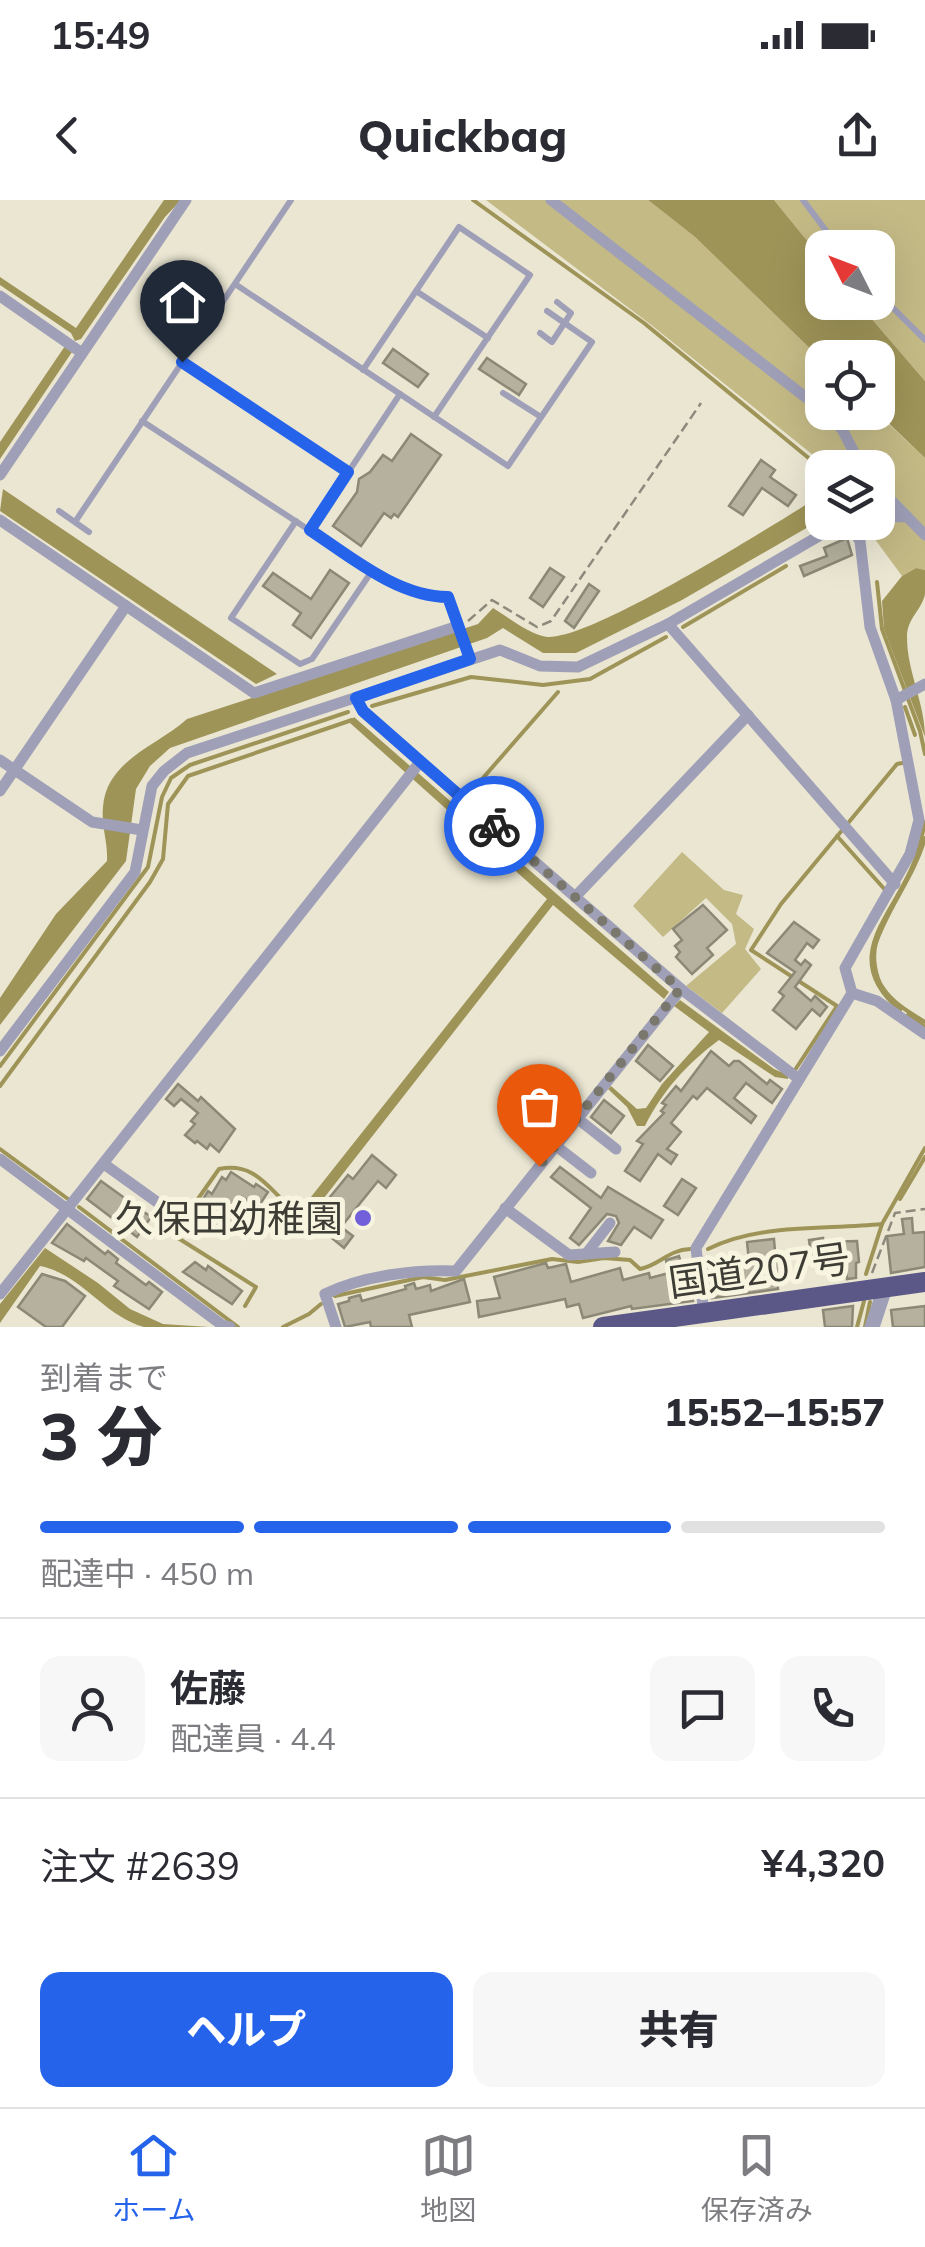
<!DOCTYPE html>
<html lang="ja">
<meta charset="utf-8">
<style>
body{margin:0;font-family:Mulish,"Noto Sans JP",sans-serif;background:#f7f7f7;color:#2b2b33;height:100vh;display:flex;flex-direction:column;font-size:38px;white-space:nowrap}
*{box-sizing:border-box;margin:0}
p{font-size:32px;color:#7c7c81}
.icon{flex:none;width:55px;height:55px;fill:none;stroke:currentColor;stroke-width:2;stroke-linecap:round;stroke-linejoin:round}
.map{position:relative;height:1127px;overflow:hidden}
.sheet{display:flex;flex-direction:column;background:#fff;flex:1}
.sheet>*{flex:none}
.needle{width:65px;rotate:312deg}
.tools{position:absolute;left:805px;top:30px;display:grid;gap:20px}
.tools a{display:grid;place-items:center;width:90px;height:90px;border-radius:20px;background:#fff;box-shadow:0 10px 40px #0002;font-size:50px}
.pin{position:absolute;display:grid;place-items:center;width:85px;height:85px;color:#fff;margin:-102px -42px;border-radius:50% 50% 50% 0;rotate:-45deg;box-shadow:0 0 10px #0007}
.pin .icon{rotate:45deg}
.courier{position:absolute;display:grid;place-items:center;width:100px;height:100px;margin:-50px;border:8px solid #2563eb;border-radius:50%;background:#fff;color:#222;box-shadow:0 2px 12px #0007}
.headline em{font-style:normal;font-weight:800}
.headline div{display:flex;flex-direction:column-reverse}
.headline{display:flex;align-items:center;justify-content:space-between;height:170px;padding:0 40px}
h1{font-size:65px;font-weight:800;line-height:75px}
.bar{display:grid;grid-template-columns:repeat(4,1fr);gap:15px 10px;align-content:center;height:120px;padding:0 40px}
.bar i{height:12px;border-radius:8px;background:#e1e1e2}
.bar .current{background:#2563eb}
.bar p{grid-column:span 4}
.line{display:flex;align-items:center;gap:25px;padding:0 40px;border-top:2px solid #e1e1e2}
.line div{flex:1}
.round{display:grid;place-items:center;flex:none;width:105px;height:105px;border-radius:20px;background:#f7f7f7}
.primary-button{display:flex;gap:20px;margin-top:auto;padding:20px 40px}
.primary-button a{flex:1;height:115px;border-radius:20px;background:#2563eb;color:#fff;font-size:40px;font-weight:800;line-height:115px;text-align:center}
.primary-button a+a{background:#f7f7f7;color:#2b2b33}
.status{display:flex;justify-content:space-between;align-items:center;height:70px;padding:0 50px;background:#fff;direction:ltr}
.status svg{height:28px;fill:currentColor}
header{display:flex;justify-content:space-between;align-items:center;height:130px;padding:0 40px;background:#fff;font-size:45px;font-weight:800}
.tab-bar{display:flex;justify-content:space-around;align-items:center;height:140px;border-top:2px solid #e1e1e2;background:#fff;font-size:28px;color:#7c7c81}
.tab-bar a{display:grid;justify-items:center;gap:5px}
.tab-bar .current{color:#2563eb}
.map>svg:first-child{display:block}
.green{fill:#c4ba86}
.water{fill:#9f9458}
.lines{fill:none;stroke-linecap:round;stroke-linejoin:round}
.stream{stroke:#9f9458;stroke-width:4}
.building{fill:#b5b19e;stroke:#8b8875;stroke-width:2.5}
.path{stroke:#8d8a7d;stroke-width:2.5;stroke-dasharray:10 5;stroke-linecap:butt}
.service{stroke:#9f9fb8;stroke-width:6}
.minor{stroke:#9f9fb8;stroke-width:11}
.tertiary{stroke:#9f9fb8;stroke-width:15}
.trunk{stroke:#5b5888;stroke-width:20}
.done{stroke:#7a786c;stroke-width:10;stroke-dasharray:0 18}
.route{stroke:#2563eb;stroke-width:12}
.poi-dot{fill:#7160da;stroke:#f7f4df;stroke-width:4}
.labels{text-anchor:middle;dominant-baseline:central;stroke-width:10;stroke-linejoin:round;paint-order:stroke}
.poi-label{font-size:38px;fill:#3e3d35;stroke:#f7f4df;text-anchor:end}
.street-label{font-size:38px;fill:#3e3d35;stroke:#f7f4df}
</style>
<div class="status"><b>15:49</b><svg viewBox="0 0 49 12"><path d="M0 12V9h3v3zM5 12V6h3v6zM10 12V3h3v9zM15 12V0h3v12zM26 1h20v11H26zM47 4h2v5h-2z"/></svg></div>
<header><svg class="icon" aria-label="back" viewBox="0 0 24 24"><path d="M15 5l-7 7 7 7"/></svg>Quickbag<svg class="icon" aria-label="share" viewBox="0 0 24 24"><path d="M12 15V3M7 8l5-5 5 5M5 13v7h14v-7"/></svg></header>
<div class="map">
<svg width="925" height="1127" viewBox="0 0 925 1127">
<rect width="100%" height="100%" fill="#eae6d2"/>
<!-- green -->
<g class="green">
<path d="M486 0H648L695 37 822 160V212L877 213 925 258V370L916 368 902 376 863 323 878 322V268L823 267 818 259 650 124Z"/>
<path d="M774 0H925V181L858 103 878 102V48H822V59Z"/>
<path d="M682 652 724 690 743 695 736 714 754 729 745 749 761 769 722 813 686 786 736 744 732 724 706 698 663 737 633 706Z"/>
</g>
<!-- water -->
<g class="water">
<path d="M164 0H181L165 17 81 139 75 141 71 133 0 85V77L76 128Z"/>
<path d="M648 0H774L822 59V102L858 103 925 181V258L877 212 878 158 822 160 695 37Z"/>
<path d="M65 146 72 152 0 259V242Z"/>
<path d="M3 289 277 474 256 484 0 311Z"/>
<path d="M822 295V319L682 400 576 453H543L503 428 487 438 170 548 150 566 136 589 126 661 0 825V798L56 714 107 661C108 641 101 627 103 607 106 560 159 545 187 519L478 424 493 408C508 417 530 435 547 437 593 440 774 324 822 295Z"/>
<path d="M916 368 925 370C925 378 925 387 925 394 922 410 907 418 907 437 907 472 925 503 925 537L884 429 882 401 902 376Z"/>
<path d="M354 517 669 792 664 799 553 705 306 1021 294 1017 293 1012 303 1007 547 699 350 523Z"/>
<path d="M680 800 774 869 788 875V879L775 877 719 840C687 864 663 890 645 926H637L627 907 608 889 611 886 637 909 646 908 662 884 709 832 674 806Z"/>
<path d="M45 1048 98 1083 130 1109 163 1124 209 1127C189 1127 162 1127 144 1127 104 1116 81 1074 40 1066L0 1123V1104Z"/>
</g>
<g class="lines">
<!-- stream -->
<g class="stream">
<path d="M473 0 644 123 822 269"/>
<path d="M877 382 882 429 920 531 925 554"/>
<path d="M683 427 786 366"/>
<path d="M372 506 471 477 543 485 590 479 666 437"/>
<path d="M905 507 915 535"/>
<path d="M469 594 558 492"/>
<path d="M837 636 887 692"/>
<path d="M925 638C914 677 888 707 876 743 872 756 875 777 883 788 893 803 910 813 925 822"/>
<path d="M900 810C837 757 895 715 915 660 920 648 922 634 925 622"/>
<path d="M908 815 925 827"/>
<path d="M0 866 148 667 162 597 171 578 190 565 348 512"/>
<path d="M795 870 837 806 751 750 781 704 897 564 907 562"/>
<path d="M0 886 150 682 163 659 168 604 188 576 352 520"/>
<path d="M0 949 68 999"/>
<path d="M900 999 925 957"/>
<path d="M79 1007 238 1127"/>
<path d="M708 1049C759 1023 826 1030 882 1024"/>
<path d="M866 1074 882 1024 925 948"/>
<path d="M335 1096 423 1077 445 1080 552 1059 578 1062 604 1058 630 1060 640 1069C660 1065 668 1050 690 1049"/>
<path d="M245 1106 256 1087 178 1038 176 1030 219 969C259 961 270 994 298 1013"/>
<path d="M283 1127 309 1114 321 1104"/>
<path d="M857 1127 864 1101"/>
<path d="M865 1127 870 1102"/>
</g>
</g>
<!-- building -->
<g class="building">
<path d="M393 149 428 174 418 187 383 163Z"/>
<path d="M487 158 526 184 519 195 479 169Z"/>
<path d="M411 234 441 255 398 317 394 314 391 318 384 313 361 346 333 326 357 292 359 279 370 272 383 255 392 261Z"/>
<path d="M761 260 775 270 770 277 796 295 788 306 762 288 743 315 729 306Z"/>
<path d="M847 338 852 355 804 376 800 366 827 356 824 348Z"/>
<path d="M550 368 564 377 543 407 530 398Z"/>
<path d="M330 370 349 383 311 438 293 425 301 413 263 386 273 373 311 399Z"/>
<path d="M589 384 599 391 574 428 565 421Z"/>
<path d="M703 705 727 730 707 748 713 755 692 774 676 757 680 752 675 746 682 740 673 729Z"/>
<path d="M794 722 819 740 813 748 807 743 795 760 801 765 805 760 811 765 795 787 811 801 815 796 827 807 820 816 812 809 796 829 773 810 784 796 779 792 795 772 767 753Z"/>
<path d="M648 845 673 866 660 881 636 861Z"/>
<path d="M711 851 729 866 734 861H739L767 884 770 880 782 889 772 903 746 883 734 898 756 916 751 923 707 888 697 899 693 896 671 923 681 932 667 949 677 955 671 964 658 954 640 981 625 971 643 944 637 941 664 913 661 911 666 905 662 903 676 886 681 891Z"/>
<path d="M178 884 198 901 201 897 235 929 219 952 210 944 207 949 197 941 195 943 185 935 195 924 191 921 198 913 181 899 174 906 166 899Z"/>
<path d="M604 900 624 916 611 933 591 917Z"/>
<path d="M372 955 396 975 386 988 378 981 341 1027 353 1036 344 1048 316 1025 331 1007 326 1002 348 975 353 979Z"/>
<path d="M560 967 601 998 608 987 663 1020 651 1038 634 1027 621 1045 608 1041 619 1023 616 1016 607 1014 579 1045 570 1038 591 1008 551 977Z"/>
<path d="M231 972 254 987 256 984 268 992 258 1007 242 997 232 1014 236 1016 229 1026 226 1023 221 1029 195 1012 208 991 212 994 222 977 226 980Z"/>
<path d="M682 979 696 988 678 1015 664 1006Z"/>
<path d="M101 981 151 1017 137 1037 87 999Z"/>
<path d="M912 1018 913 1033 925 1032V1067L891 1073 887 1036 904 1034 902 1019Z"/>
<path d="M67 1024 105 1054 108 1051 118 1059 116 1063 146 1085 149 1082 162 1092 149 1109 114 1086 118 1081 86 1058 84 1061 52 1043Z"/>
<path d="M823 1038V1042L857 1041 859 1062 856 1063V1078L847 1079 846 1061 812 1062 809 1040Z"/>
<path d="M774 1039 778 1089 712 1098 708 1065 749 1061 747 1042Z"/>
<path d="M679 1056 686 1083 691 1082 693 1101 632 1109 631 1106 583 1118 579 1104 567 1107 565 1099 479 1117 477 1101 500 1098 494 1077 546 1063 548 1068 566 1064 571 1082 620 1068 623 1080 649 1073 650 1078 669 1073 666 1060Z"/>
<path d="M195 1062 206 1070 208 1066 242 1091 232 1104 183 1072Z"/>
<path d="M42 1074 65 1081 85 1096 62 1127H46L18 1107Z"/>
<path d="M464 1079 470 1102 409 1115 412 1127H371L370 1122 345 1127 338 1104 349 1101V1098L360 1095 362 1101 406 1089 405 1086 414 1083 416 1089 430 1085 431 1091Z"/>
<path d="M853 1106 852 1127H825L823 1110Z"/>
<path d="M925 1106V1127H893L891 1110Z"/>
</g>
<g class="lines">
<!-- path -->
<g class="path">
<path d="M468 421 492 400 537 427 551 421 701 203"/>
<path d="M872 1073 895 1013 925 1009"/>
</g>
<!-- service -->
<g class="service">
<path d="M803 0 839 48"/>
<path d="M238 86 508 266 592 142 547 111"/>
<path d="M416 91 488 138"/>
<path d="M878 93 925 140"/>
<path d="M540 133 552 142 571 113 557 102"/>
<path d="M182 162 348 272"/>
<path d="M363 170 459 27 530 75 434 217"/>
<path d="M503 193 541 217"/>
<path d="M142 221 372 371 428 397H449L453 411"/>
<path d="M59 311 89 332"/>
<path d="M296 321 231 418 300 464 312 459 372 371"/>
<path d="M75 322 291 0"/>
<path d="M310 330 400 194"/>
</g>
<!-- minor -->
<g class="minor">
<path d="M551 0 822 210"/>
<path d="M0 96 82 153"/>
<path d="M825 212 842 229 862 268"/>
<path d="M0 275 186 0"/>
<path d="M878 287 925 335"/>
<path d="M878 316 907 317"/>
<path d="M0 320 254 493 458 426"/>
<path d="M453 411 470 459"/>
<path d="M668 424 895 684"/>
<path d="M896 500 925 484"/>
<path d="M0 560 92 622 142 630"/>
<path d="M0 591 126 406"/>
<path d="M575 697 748 515"/>
<path d="M681 789 799 879"/>
<path d="M852 793 877 801 925 834"/>
<path d="M0 851 135 672 152 586 164 571 187 553 500 450 540 466 578 467 668 424 843 322"/>
<path d="M578 919 616 949"/>
<path d="M556 946 591 973"/>
<path d="M0 959 222 1125 230 1127"/>
<path d="M104 964 164 1007"/>
<path d="M505 1008 569 1055 615 1052"/>
<path d="M586 1054 610 1023"/>
<path d="M0 1094 420 562 363 511 356 498"/>
<path d="M704 1114 696 1048 852 793 845 768 910 654 919 620 896 500 870 427 860 341 848 322"/>
<path d="M336 1127 325 1094C362 1076 415 1069 456 1071L681 789 420 562"/>
</g>
<!-- tertiary -->
<path class="tertiary" d="M872 1127 885 1088"/>
<!-- trunk -->
<path class="trunk" d="M603 1127 925 1082"/>
</g>
<g class="lines">
<!-- done -->
<path class="done" d="M494 626 680 789 539 966"/>
<!-- route -->
<path class="route" d="M182 162 348 272 310 330C351 357 398 397 448 397L470 459 356 498 363 511 494 626"/>
</g>
<!-- markers -->
<circle class="poi-dot" cx="363" cy="1018" r="10"/>
<g class="labels">
<!-- poi labels -->
<g class="poi-label">
<text x="343" y="1018">久保田幼稚園</text>
</g>
<!-- street labels -->
<g class="street-label">
<text transform="translate(759 1070) rotate(-8)">国道207号</text>
</g>
</g>
</svg>
<div class="tools">
<a><svg class="needle" viewBox="-14 -14 28 28"><path d="M0-13l5 13h-10z" fill="#e53935"/><path d="M0 13l5-13h-10z" fill="#7c7c81"/></svg></a>
<a><svg class="icon" aria-label="locate" viewBox="0 0 24 24"><circle cx="12" cy="12" r="6"/><path d="M12 2v4M12 18v4M2 12h4M18 12h4"/></svg></a>
<a><svg class="icon" aria-label="layers" viewBox="0 0 24 24"><path d="M12 4l9 5-9 5-9-5zM3 14l9 5 9-5"/></svg></a>
</div>
<div class="pin" style="left:539px;top:966px;background:#ea580c"><svg class="icon" aria-label="bag" viewBox="0 0 24 24"><path d="M5 8h14l-1 12H6zM9 8a3 3 0 0 1 6 0"/></svg></div>
<div class="pin" style="left:182px;top:162px;background:#1f2937"><svg class="icon" aria-label="home" viewBox="0 0 24 24"><path d="M3 11l9-7 9 7M6 9v11h12V9"/></svg></div>
<div class="courier" style="left:494px;top:626px"><svg class="icon" aria-label="bike" viewBox="0 0 24 24"><circle cx="6" cy="16" r="4"/><circle cx="18" cy="16" r="4"/><path d="M6 16l4-8h5l3 8M10 8l3 8H6M13 5h3"/></svg></div>
</div>
<section class="sheet">
<div class="headline"><div><h1>3 分</h1><p>到着まで</p></div><em>15:52–15:57</em></div>
<div class="bar"><i class="current"></i><i class="current"></i><i class="current"></i><i></i><p>配達中 · 450 m</p></div>
<div class="line" style="height:180px"><a class="round"><svg class="icon" aria-label="person" viewBox="0 0 24 24"><circle cx="12" cy="8" r="4"/><path d="M4 21q1-7 8-7t8 7"/></svg></a><div><b>佐藤</b><p>配達員 · 4.4</p></div><a class="round"><svg class="icon" aria-label="chat" viewBox="0 0 24 24"><path d="M4 5h16v11H9l-5 4z"/></svg></a><a class="round"><svg class="icon" aria-label="phone" viewBox="0 0 24 24"><path d="M5 4h4l2 5-3 2q2 4 5 5l2-3 5 2v4C11 20 4 13 5 4z"/></svg></a></div>
<div class="line" style="height:130px"><div>注文 #2639</div><b>¥4,320</b></div>
<div class="primary-button"><a>ヘルプ</a><a>共有</a></div>
</section>
<nav class="tab-bar">
<a class="current"><svg class="icon" aria-label="home" viewBox="0 0 24 24"><path d="M3 11l9-7 9 7M6 9v11h12V9"/></svg>ホーム</a>
<a><svg class="icon" aria-label="map" viewBox="0 0 24 24"><path d="M3 6l6-2 6 2 6-2v14l-6 2-6-2-6 2zM9 4v14M15 6v14"/></svg>地図</a>
<a><svg class="icon" aria-label="saved" viewBox="0 0 24 24"><path d="M7 4h10v16l-5-4-5 4z"/></svg>保存済み</a>
</nav>
